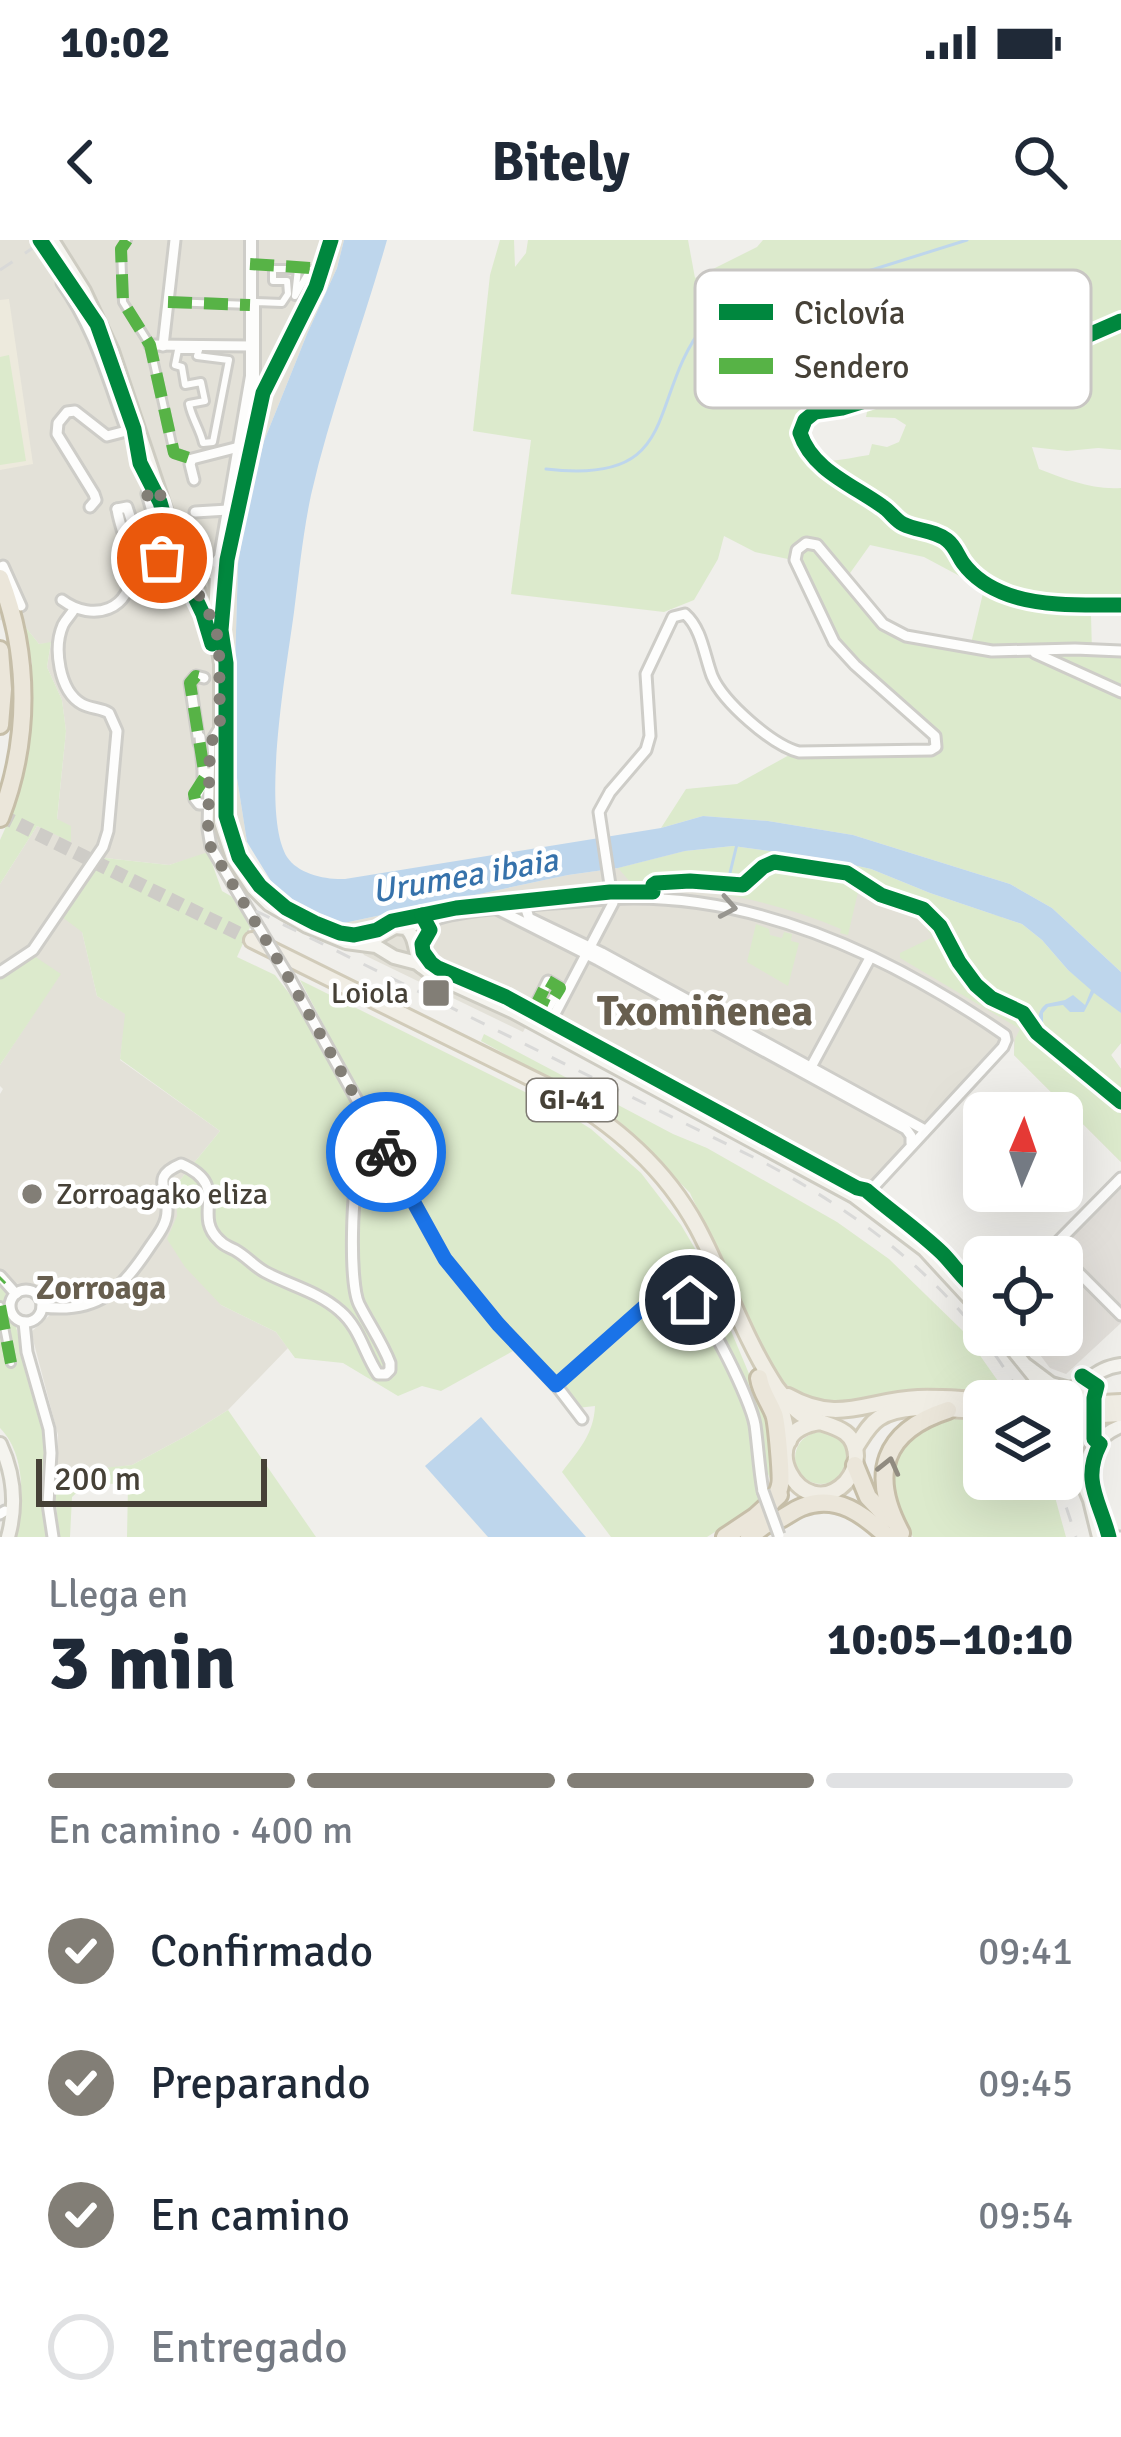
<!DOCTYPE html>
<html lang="es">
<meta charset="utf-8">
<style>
body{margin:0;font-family:Signika,sans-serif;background:#f2f2f3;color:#1f2937;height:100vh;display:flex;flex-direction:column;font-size:45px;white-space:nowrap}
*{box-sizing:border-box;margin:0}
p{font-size:39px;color:#747a83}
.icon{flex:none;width:66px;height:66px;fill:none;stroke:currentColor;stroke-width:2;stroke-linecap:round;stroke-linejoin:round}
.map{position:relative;height:1297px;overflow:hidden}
.panel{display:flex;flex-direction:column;background:#fff;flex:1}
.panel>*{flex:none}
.needle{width:78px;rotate:2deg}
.tools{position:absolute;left:963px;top:852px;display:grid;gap:24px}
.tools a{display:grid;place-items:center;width:120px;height:120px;border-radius:18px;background:#fff;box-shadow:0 12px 48px #0002;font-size:60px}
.scale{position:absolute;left:36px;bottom:30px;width:231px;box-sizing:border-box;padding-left:12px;border:6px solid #464137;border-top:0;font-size:33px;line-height:42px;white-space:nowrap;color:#464137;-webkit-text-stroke:9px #fff;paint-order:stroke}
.pin{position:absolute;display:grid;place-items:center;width:102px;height:102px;color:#fff;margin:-51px;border:6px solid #fff;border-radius:50%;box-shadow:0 3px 12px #0007}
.courier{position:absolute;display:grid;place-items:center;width:120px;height:120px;margin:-60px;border:9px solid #1a73e8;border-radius:50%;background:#fff;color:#222;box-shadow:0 3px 15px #0007}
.headline em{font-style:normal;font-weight:700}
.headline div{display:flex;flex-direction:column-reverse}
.headline{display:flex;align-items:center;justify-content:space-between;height:204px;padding:0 48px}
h1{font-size:78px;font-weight:700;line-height:90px}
.bar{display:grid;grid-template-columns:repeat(4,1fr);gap:18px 12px;align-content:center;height:144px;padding:0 48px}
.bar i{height:15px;border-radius:9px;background:#e0e1e3}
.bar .active{background:#827e76}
.bar p{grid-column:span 4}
ol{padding:0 48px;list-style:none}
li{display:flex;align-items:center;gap:36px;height:132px}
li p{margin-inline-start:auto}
li .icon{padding:12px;border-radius:50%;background:#827e76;color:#fff;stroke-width:4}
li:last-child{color:#747a83}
li i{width:66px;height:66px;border:6px solid #e0e1e3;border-radius:50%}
.status{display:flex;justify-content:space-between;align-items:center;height:84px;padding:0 60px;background:#fff;direction:ltr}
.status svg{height:33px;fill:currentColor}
header{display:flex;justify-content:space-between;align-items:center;height:156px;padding:0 48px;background:#fff;font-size:54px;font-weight:700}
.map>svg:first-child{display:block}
.residential{fill:#e3e1d8}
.industrial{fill:#e2dfda}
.education{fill:#edeadd}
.green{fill:#dceacc;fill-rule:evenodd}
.water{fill:#bed6ec}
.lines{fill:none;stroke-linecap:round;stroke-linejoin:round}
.stream{stroke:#bed6ec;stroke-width:3}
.primary-tunnel{stroke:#ceccc7;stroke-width:14;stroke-dasharray:14 7;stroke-linecap:butt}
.pedestrian-casing{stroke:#cecdc8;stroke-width:12}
.minor-casing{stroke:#cecdc8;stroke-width:15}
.tertiary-casing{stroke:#cecdc8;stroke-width:16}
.secondary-casing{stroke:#ceccc2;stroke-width:18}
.primary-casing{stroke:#d1cbb9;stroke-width:20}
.motorway-casing{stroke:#c6bea8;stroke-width:22}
.pedestrian{stroke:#fdfdfc;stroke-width:6}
.minor{stroke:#fdfdfc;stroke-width:9}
.tertiary{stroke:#fdfdfc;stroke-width:10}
.secondary{stroke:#f5f4ef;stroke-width:12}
.primary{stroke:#f0ede4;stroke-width:14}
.motorway{stroke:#ebe6da;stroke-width:16}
.rail{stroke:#d9d9d8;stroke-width:3;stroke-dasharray:15 15;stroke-linecap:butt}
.minor-bridge-casing{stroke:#cecdc8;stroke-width:15;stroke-linecap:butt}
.minor-bridge{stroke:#fdfdfc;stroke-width:9}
.quiet{stroke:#57b346;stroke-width:12;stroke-dasharray:24 12;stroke-linecap:butt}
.cycleway-casing{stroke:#fff;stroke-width:22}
.cycleway{stroke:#00873e;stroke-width:15}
.oneway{stroke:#989690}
.oneway2{stroke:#908b80}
.done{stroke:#827e76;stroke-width:12;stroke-dasharray:0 21.6}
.route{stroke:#1a73e8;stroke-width:15}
.poi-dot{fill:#827e76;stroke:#fff;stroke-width:4.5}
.labels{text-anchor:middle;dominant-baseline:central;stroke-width:9;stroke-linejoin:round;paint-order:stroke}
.shield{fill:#fff;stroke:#7e7a73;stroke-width:3}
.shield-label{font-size:27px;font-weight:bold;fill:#464137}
.poi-label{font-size:30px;fill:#464137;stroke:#fff;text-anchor:end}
.water-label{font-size:33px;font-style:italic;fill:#3672ab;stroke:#fff}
.neighbourhood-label{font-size:33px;font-weight:bold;fill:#685f4f;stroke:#fff}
.district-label{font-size:42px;font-weight:bold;fill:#685f4f;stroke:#fff}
.key{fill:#fff;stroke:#c8c6c3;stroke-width:3}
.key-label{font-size:33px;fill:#464137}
</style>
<div class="status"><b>10:02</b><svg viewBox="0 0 49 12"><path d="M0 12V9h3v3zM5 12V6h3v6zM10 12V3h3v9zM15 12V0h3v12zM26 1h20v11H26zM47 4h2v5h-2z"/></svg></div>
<header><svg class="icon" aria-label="back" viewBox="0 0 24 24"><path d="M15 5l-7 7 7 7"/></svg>Bitely<svg class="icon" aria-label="search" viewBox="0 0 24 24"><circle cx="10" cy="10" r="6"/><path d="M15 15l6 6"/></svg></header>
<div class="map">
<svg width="1121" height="1297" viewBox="0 0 1121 1297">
<rect width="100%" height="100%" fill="#f0efeb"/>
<!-- residential -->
<g class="residential">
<path d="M0 0H344L337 28 307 94 264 201 248 264 238 324 235 426 237 538 247 602 169 625 105 618 82 692 97 756 126 774 120 820 220 891 176 945 178 976 221 1065 276 1092 288 1108 228 1170 188 1195 132 1225 88 1231 57 1233 58 1195 31 1092 50 1075 48 1059 42 1048 30 1043 16 1044 6 1054 0 1045V854L3 849 0 846V825L60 734 34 717 0 739V644L37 586 71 601V587L57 580 66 491 62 460 47 427 51 403 39 404 23 384 0 380Z"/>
<path d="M685 611 1000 676 1121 773V803L1111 815 1121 829V922L1014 815V801L870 958 778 906 531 777 523 792 364 715 344 683 568 635 618 628Z"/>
</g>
<!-- industrial -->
<path class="industrial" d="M1121 932V1083L1066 1134 1050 1128 1025 1095H1062V1017H1034Z"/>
<!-- education -->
<path class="education" d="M9 59 33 224 0 230V60Z"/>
<!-- green -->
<g class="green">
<path d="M500 0H514L515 27 526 13 528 0H688L695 38 757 7 763 0H1121V210L1098 208 1067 211 1032 207 1039 229C1066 239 1091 250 1121 248V375H1091L1092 412 1121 414V732L1052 668 1010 644 853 595 768 581 703 576 661 588 686 549 737 544 791 514 928 515 941 508 939 493 872 436 837 399 802 322 755 312 724 296 718 319 694 360 664 372 511 354 531 200 473 191 490 35ZM866 154 869 162 866 177 895 178 906 185 899 202 887 207 872 204 869 215C852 217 828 225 812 218 789 210 788 177 810 167 827 160 848 158 866 154ZM870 305 924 317 984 349 969 412 898 400 874 382 843 343Z"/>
<path d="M9 115 26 221 0 225V117Z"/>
<path d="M23 384 39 404 51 402 47 427 62 460 66 491 57 579 71 586V602L37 586 0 644V600L16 564 32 488V423Z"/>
<path d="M733 606 826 619 871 629 930 653 1022 684 1042 700 1068 730 1121 773V803L1111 815 1121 829V922L1014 815 1015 799 1020 789 900 718V713L933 697 911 667 858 652 848 695 840 693 841 689C780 663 721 651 656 645L655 638 631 643 618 628 685 611Z"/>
<path d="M208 612 222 651 236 659 251 685 237 717 275 735 295 761 363 885 376 922 393 917 300 740 559 869 591 889 641 933 681 985 700 1017 755 1148 771 1174 772 1244 768 1234 757 1242 762 1259 744 1274 707 1297H611L562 1232C578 1211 594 1194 595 1166L568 1169 513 1111 441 1151 422 1146 398 1156 343 1123 295 1118 276 1092 221 1065 185 1027 167 999 177 976 176 945 220 891 120 819 125 774 97 756 82 692 62 677 105 618 169 625Z"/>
<path d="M756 684 769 689 770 695 782 698 784 692 792 694 791 701 799 703 788 746 747 722Z"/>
<path d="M34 716 61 734 0 825V739Z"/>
<path d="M484 794 673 894 707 908 837 982 889 1019 962 1090 1012 1161H998L997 1152 918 1151 835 1164 817 1162 790 1148 778 1135 762 1107 690 953 627 888 598 865 481 801Z"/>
<path d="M0 1045 6 1054C1 1068 4 1077 16 1087L46 1198 42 1243 46 1297H14C25 1264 26 1214 0 1188Z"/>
<path d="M228 1170 316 1297H127L128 1245 88 1242 72 1257 70 1297H59L55 1255 57 1233 132 1225 188 1195Z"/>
<path d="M955 1179 984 1180V1239H1050L1066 1297H913L893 1260V1221L911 1195 927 1186Z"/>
<circle cx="821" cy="1218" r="26"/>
</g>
<!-- water -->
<g class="water">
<path d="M344 0H387C363 85 331 168 311 255 303 293 299 333 294 372 287 426 260 572 287 617 298 634 326 640 345 639L661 588 703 576 768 581 853 595 1010 644 1052 668 1121 732V773L1094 753 1084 772H1070L1063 765 1048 767 1043 773V789C1037 780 1037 771 1046 764L1065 760 1073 755 1085 765 1091 750 1068 730 1042 700 1022 684 930 653 871 629 826 619 733 606 685 611 618 628 568 635 344 683 326 679 279 654 247 602 237 538 235 426 238 324 248 264 264 201 307 94 337 28Z"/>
<path d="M481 1177 586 1297H488L425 1226Z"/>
</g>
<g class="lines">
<!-- stream -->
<g class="stream">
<path d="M546 229C686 246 645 157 706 83L738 75 788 49 815 42 846 38 967 0"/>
<path d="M729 637 737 604"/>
</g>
<!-- primary-tunnel -->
<g class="primary-tunnel">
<path d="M0 575 252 700"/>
<path d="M995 1160 1022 1161"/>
<path d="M1062 1162 1097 1163"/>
<path d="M1062 1174 1099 1175"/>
</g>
<defs>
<g id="pedestrian">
<path d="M127 0 121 9 123 62 150 105 174 213 192 219"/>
<path d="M273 29H298L295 56 310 30 320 31 264 144 256 173 250 171 256 138V62L282 63 288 54 287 41H273Z"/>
<path d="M170 62 250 65"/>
<path d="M178 110H199L197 116 229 120 213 202 203 203C200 189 192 179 189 164L205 161 201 142 185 145 182 127 175 125Z"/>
<path d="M0 1066 11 1123"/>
</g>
<g id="minor">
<path d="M73 32 62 43C95 88 108 140 127 191"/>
<path d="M150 105 251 106"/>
<path d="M163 106 175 0"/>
<path d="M194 240 190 224 192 219 239 207"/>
<path d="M90 267 96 260 94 254 57 194 58 183 67 172 75 171 107 196 138 188"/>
<path d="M117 269 127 267 139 304 154 318H162L163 309 147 254 158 248"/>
<path d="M195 272 228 270"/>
<path d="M3 326 21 366"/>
<path d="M62 360C93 383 133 370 131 328 130 307 120 289 117 269"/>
<path d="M1035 413 1121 452"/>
<path d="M220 488 210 504 208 589 211 607 259 688"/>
<path d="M199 503 190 443 196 436 204 438"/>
<path d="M203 529V543L195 559 199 564H208"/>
<path d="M612 658 599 572 610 552 646 510 650 496 646 434 673 377 685 374C702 389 704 415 712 436 723 462 772 505 799 512L931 510 936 507 935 496 855 425 834 402 795 320 797 310 806 303 817 305 883 384 906 396 992 411 1075 409 1121 411"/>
<path d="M525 666 529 678 602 713 925 890"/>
<path d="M497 669 598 720 906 889 911 896V903"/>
<path d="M403 687C422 687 437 676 456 674 501 666 548 664 593 660 742 646 885 712 1005 795L1006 800 1003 807 869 952"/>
<path d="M0 732 33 710 103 607 108 591 117 491 109 473C101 468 91 469 82 464 59 451 53 408 63 385 66 379 71 375 74 369"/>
<path d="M291 741 445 1019 498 1084 556 1145 582 1179"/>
<path d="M548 741 560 748 549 766 538 761Z"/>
<path d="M547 789 613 663 612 658"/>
<path d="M811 827 870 718"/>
<path d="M1053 1007 1121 1075"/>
<path d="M1043 1017 1121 938"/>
<path d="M0 1036 16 1054"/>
<circle cx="26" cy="1066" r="16"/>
<path d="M42 1067C99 1074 121 1050 151 1005 158 995 167 984 167 971 168 947 150 937 181 924 232 946 191 974 219 1000 224 1006 228 1006 235 1010 246 1016 254 1026 265 1032 289 1045 319 1052 340 1071 360 1088 364 1113 378 1134H386L390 1130V1123C382 1102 369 1084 359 1064 349 1043 351 944 361 922 365 913 373 907 381 902"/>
<path d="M24 1082 27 1112 49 1189 51 1213 48 1264 53 1297"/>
<path d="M556 1145 653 1059C665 1054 678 1051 689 1059 708 1072 751 1161 755 1185 758 1207 759 1229 763 1251"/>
<path d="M0 1274 5 1271"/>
<path d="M1114 1297H1121"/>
</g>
<path id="tertiary" d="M208 330 214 326 220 317 251 136V0"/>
<g id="secondary">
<path d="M52 0 84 51 112 111 179 311 215 385 221 424V582L233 618 253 648 269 664 307 686 346 702 376 706 394 717 417 723 433 735 512 771 854 956 924 1009 984 1074"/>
<path d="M186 315C197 331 208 326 217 336L215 378"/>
<path d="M367 703 395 687 406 688C417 698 414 713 421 726"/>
<path d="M1001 1095 1034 1136 1047 1161"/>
<path d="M1027 1126 1051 1144 1080 1152 1088 1161 1089 1174 1082 1184 1072 1189 1062 1188"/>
<path d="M1070 1149C1092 1142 1093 1129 1121 1125"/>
<path d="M1062 1194 1090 1260 1099 1297"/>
<path d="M0 1204C14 1234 17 1265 8 1297"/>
<path d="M1084 1242C1084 1215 1096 1196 1121 1186"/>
</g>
<g id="primary">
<path d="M252 700 549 847C609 880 664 926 697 987 725 1039 743 1097 776 1147 784 1157 791 1167 801 1174 822 1187 855 1183 856 1216 856 1226 852 1235 846 1242 802 1288 748 1192 820 1182"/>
<path d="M788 1156C839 1185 867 1160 918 1158 943 1157 969 1160 995 1160"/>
<path d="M772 1158 783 1175 789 1201"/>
<path d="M1102 1163 1121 1162"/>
<path d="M1101 1175 1121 1174"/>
<path d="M855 1208C862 1198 868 1185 879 1178 906 1161 953 1171 984 1171"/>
</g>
<g id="motorway">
<path d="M0 338C30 415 30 501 0 578"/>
<path d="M0 410 3 449 0 485"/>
<path d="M759 1138C761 1152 769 1161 774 1174 777 1181 782 1238 780 1245 779 1252 775 1257 771 1263"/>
<path d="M855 1225 868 1257 889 1279"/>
<path d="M768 1284C782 1281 789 1272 802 1267 837 1253 864 1275 888 1297"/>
<path d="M901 1293C869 1234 883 1191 948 1170"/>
<path d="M725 1297 755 1277 779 1255"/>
<path d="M749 1297 773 1279"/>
</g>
</defs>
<!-- pedestrian casing -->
<use href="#pedestrian" class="pedestrian-casing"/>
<!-- minor casing -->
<use href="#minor" class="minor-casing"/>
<!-- tertiary casing -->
<use href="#tertiary" class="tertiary-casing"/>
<!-- secondary casing -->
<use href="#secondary" class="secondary-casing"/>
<!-- primary casing -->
<use href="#primary" class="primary-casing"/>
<!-- motorway casing -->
<use href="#motorway" class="motorway-casing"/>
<!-- pedestrian -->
<use href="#pedestrian" class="pedestrian"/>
<!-- minor -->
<use href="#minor" class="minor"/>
<!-- tertiary -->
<use href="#tertiary" class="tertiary"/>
<!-- secondary -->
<use href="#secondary" class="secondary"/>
<!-- primary -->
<use href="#primary" class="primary"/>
<!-- motorway -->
<use href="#motorway" class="motorway"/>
<!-- rail -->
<g class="rail">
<path d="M0 30 45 0"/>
<path d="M256 671 765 923C871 980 965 1054 1024 1161"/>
<path d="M1057 1239 1076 1297"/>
</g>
<defs>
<g id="minor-bridge">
<path d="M200 497 203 529"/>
<path d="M259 688 291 741"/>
<path d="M763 1251 779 1295"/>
</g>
</defs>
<!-- minor-bridge casing -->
<use href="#minor-bridge" class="minor-bridge-casing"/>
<!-- minor-bridge -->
<use href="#minor-bridge" class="minor-bridge"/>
<!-- quiet -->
<g class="quiet">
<path d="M127 0 121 9 123 62 150 105 174 213 192 219"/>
<path d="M250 24 311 28"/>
<path d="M168 62 250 65"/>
<path d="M195 559 194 554 205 537 190 443 196 436 204 438"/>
<path d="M548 741 560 748 549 766 538 761Z"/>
<path d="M0 1040 2 1038"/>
<path d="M0 1066 11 1123"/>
</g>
<defs>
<g id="cycleway">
<path d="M40 0 97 84 134 189 140 223 160 262 177 320 203 374 212 404 213 396"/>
<path d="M331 0 316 47 263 153 227 320 221 390 226 423V576L239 617 260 646 286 668 315 683 340 693 354 695 377 690 392 681 422 675 430 690 422 704 423 712 431 723 438 728 506 757 857 948 866 950C890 971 918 990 942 1013 956 1027 966 1045 984 1053"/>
<path d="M1121 81 1015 127 957 142 907 148 842 168 815 172 805 180 800 193C812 230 853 245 882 266 890 271 895 280 903 284 917 291 934 290 947 300 955 306 958 316 963 323 974 338 992 349 1009 355 1044 367 1085 365 1121 365"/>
<path d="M422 675 456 668 610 652H653V645L656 643 690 641 743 645 763 627 774 622 847 633 881 655 923 669 940 686 959 722 976 745 991 758 1023 773 1037 793 1121 862"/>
<path d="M1082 1136 1097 1146 1094 1158V1199L1100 1204C1081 1241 1100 1261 1109 1297"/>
</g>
</defs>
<!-- cycleway casing -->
<use href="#cycleway" class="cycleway-casing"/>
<!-- cycleway -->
<use href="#cycleway" class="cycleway"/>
</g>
<!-- one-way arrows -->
<defs><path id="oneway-chevron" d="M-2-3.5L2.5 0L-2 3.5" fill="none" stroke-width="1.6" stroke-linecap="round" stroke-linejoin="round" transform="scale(3)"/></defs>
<use class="oneway" href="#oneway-chevron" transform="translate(728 667) rotate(10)"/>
<use class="oneway2" href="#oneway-chevron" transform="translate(889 1226) rotate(-76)"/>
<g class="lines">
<!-- done -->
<path class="done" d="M162 318 163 309 147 254 158 248 179 311 192 336 194 346 215 385 219 404 220 488 210 504 208 589 211 608 291 742 386 912"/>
<!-- route -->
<path class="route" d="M386 912 445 1019 498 1084 556 1145 653 1059 666 1053 690 1060"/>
</g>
<!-- markers -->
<g class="poi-dot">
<rect x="421" y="738" width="30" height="30" rx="6"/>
<circle cx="32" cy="954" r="12"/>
</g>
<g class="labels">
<!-- shield labels -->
<rect class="shield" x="527" y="839" width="90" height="42" rx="9"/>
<g class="shield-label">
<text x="572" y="860">GI-41</text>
</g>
<!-- poi labels -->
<g class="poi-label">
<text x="409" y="753">Loiola</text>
<text x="56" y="954" text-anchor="start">Zorroagako eliza</text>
</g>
<!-- water labels -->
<g class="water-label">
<text transform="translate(465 636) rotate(-10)">Urumea ibaia</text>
</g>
<!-- neighbourhood labels -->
<g class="neighbourhood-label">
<text x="101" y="1048">Zorroaga</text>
</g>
<!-- district labels -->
<g class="district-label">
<text x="705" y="771">Txomiñenea</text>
</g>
</g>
<!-- legend -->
<rect x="695" y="30" width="396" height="138" rx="18" class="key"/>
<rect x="719" y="64" width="54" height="16" fill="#00873e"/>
<rect x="719" y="118" width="54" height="16" fill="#57b346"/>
<g class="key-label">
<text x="794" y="84">Ciclovía</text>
<text x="794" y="138">Sendero</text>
</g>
</svg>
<div class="tools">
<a><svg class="needle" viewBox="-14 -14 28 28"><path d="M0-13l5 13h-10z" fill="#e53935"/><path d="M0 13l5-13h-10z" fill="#747a83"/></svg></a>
<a><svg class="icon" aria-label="locate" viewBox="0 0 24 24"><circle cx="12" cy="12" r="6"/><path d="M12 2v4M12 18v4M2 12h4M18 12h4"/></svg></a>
<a><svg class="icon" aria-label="layers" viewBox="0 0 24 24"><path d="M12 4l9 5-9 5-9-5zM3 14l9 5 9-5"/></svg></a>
</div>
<div class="scale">200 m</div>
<div class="pin" style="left:162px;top:318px;background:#ea580c"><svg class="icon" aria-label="bag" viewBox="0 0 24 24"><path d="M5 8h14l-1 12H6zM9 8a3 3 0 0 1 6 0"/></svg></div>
<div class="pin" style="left:690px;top:1060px;background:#1f2937"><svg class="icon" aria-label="home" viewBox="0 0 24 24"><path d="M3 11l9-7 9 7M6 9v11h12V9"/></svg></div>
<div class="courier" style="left:386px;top:912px"><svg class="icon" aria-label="bike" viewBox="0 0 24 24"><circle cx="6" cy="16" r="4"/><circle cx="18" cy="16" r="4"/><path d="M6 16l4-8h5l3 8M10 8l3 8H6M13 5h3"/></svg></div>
</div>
<section class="panel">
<div class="headline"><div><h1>3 min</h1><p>Llega en</p></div><em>10:05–10:10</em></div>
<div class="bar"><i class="active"></i><i class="active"></i><i class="active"></i><i></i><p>En camino · 400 m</p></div>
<ol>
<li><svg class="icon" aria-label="check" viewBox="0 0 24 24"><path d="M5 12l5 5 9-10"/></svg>Confirmado<p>09:41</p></li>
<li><svg class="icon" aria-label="check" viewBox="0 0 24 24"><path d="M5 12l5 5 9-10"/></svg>Preparando<p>09:45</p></li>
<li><svg class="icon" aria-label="check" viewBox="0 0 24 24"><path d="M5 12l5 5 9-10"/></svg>En camino<p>09:54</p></li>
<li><i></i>Entregado</li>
</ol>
</section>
